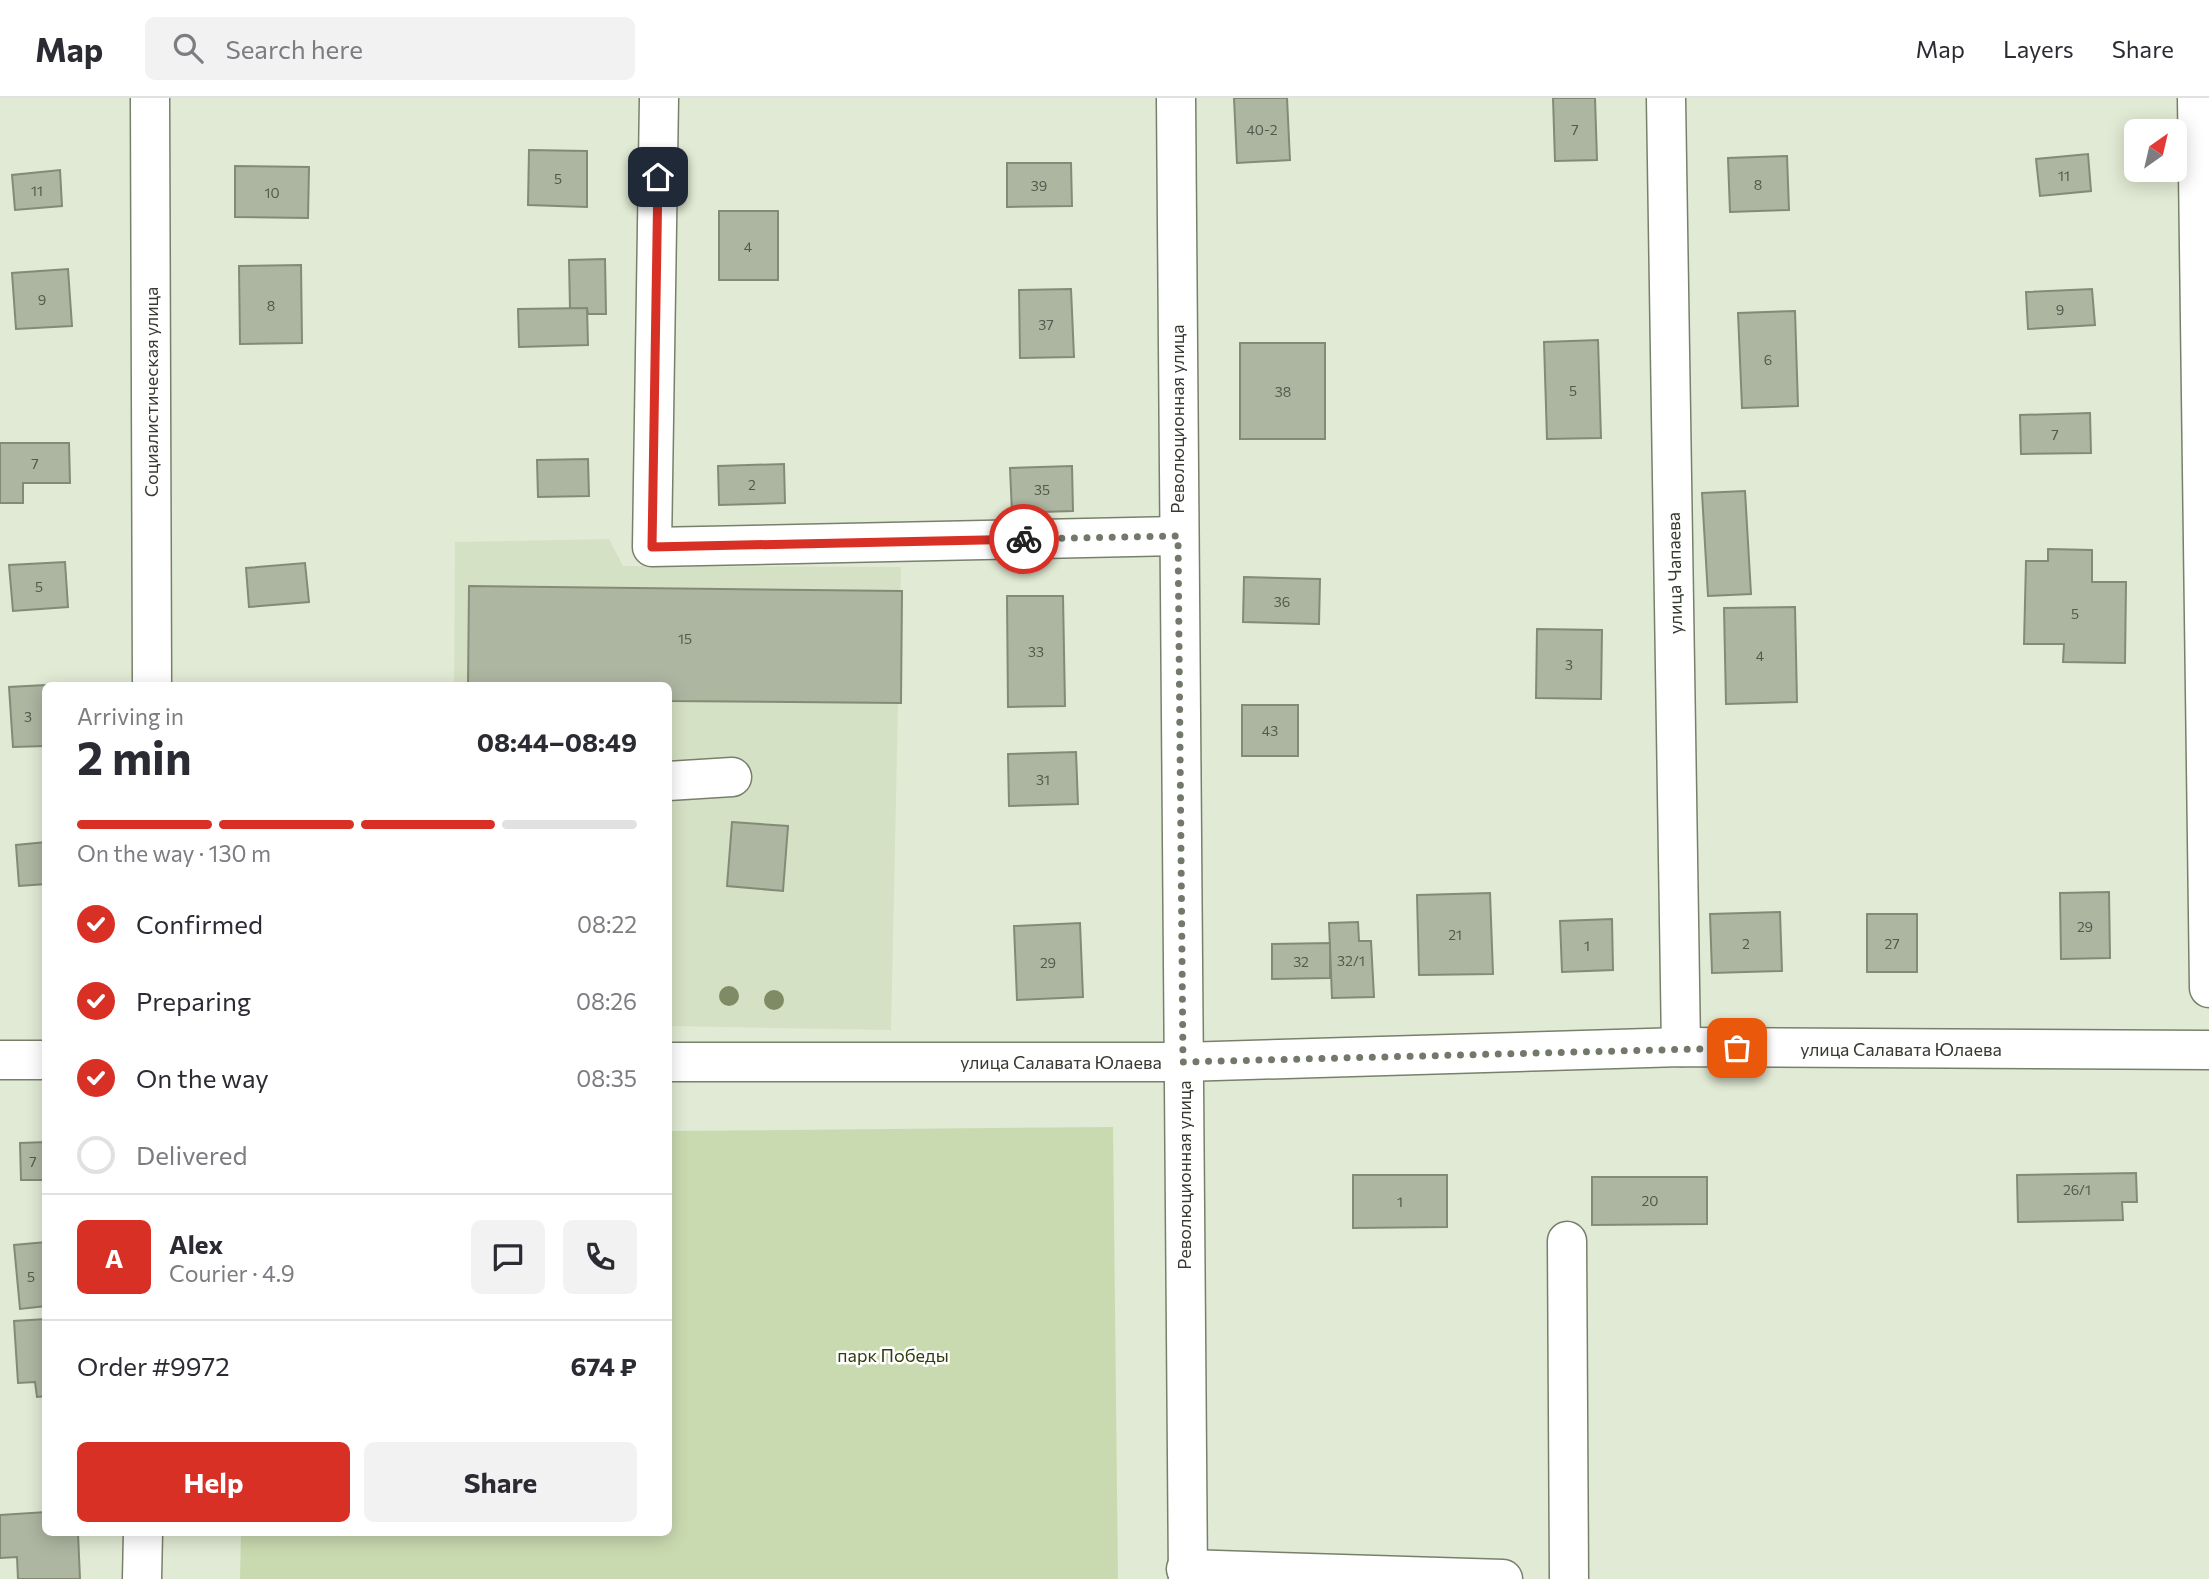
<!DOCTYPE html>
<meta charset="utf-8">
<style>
body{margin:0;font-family:Commissioner,sans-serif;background:#f2f2f3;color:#2b2b33;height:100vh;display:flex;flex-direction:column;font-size:26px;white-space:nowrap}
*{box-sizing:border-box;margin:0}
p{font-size:23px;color:#7c7c81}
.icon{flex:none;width:38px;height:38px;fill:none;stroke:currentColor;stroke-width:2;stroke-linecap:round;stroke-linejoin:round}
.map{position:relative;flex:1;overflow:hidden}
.panel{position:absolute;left:42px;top:584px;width:630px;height:854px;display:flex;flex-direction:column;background:#fff;border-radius:10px;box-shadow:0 4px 18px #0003}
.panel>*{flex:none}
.needle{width:46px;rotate:34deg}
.fabs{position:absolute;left:2124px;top:21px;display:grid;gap:14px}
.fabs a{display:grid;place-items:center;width:63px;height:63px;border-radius:10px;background:#fff;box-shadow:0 4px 18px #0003;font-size:35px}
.pin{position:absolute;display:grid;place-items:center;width:60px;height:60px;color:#fff;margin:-30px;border-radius:14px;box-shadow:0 4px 10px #0006}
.courier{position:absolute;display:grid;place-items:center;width:70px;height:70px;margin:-35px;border:5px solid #d93025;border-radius:50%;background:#fff;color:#222;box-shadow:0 2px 9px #0007}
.overview em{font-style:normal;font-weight:700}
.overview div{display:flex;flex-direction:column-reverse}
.overview{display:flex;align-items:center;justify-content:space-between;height:119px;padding:0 35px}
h1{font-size:46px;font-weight:700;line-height:52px}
.bar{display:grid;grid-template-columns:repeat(4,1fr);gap:10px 7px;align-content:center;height:84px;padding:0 35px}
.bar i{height:9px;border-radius:5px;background:#e1e1e2}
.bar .active{background:#d93025}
.bar p{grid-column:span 4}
.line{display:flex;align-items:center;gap:18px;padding:0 35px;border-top:2px solid #e1e1e2}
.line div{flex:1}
.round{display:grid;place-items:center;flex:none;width:74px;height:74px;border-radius:10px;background:#f2f2f3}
ol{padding:0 35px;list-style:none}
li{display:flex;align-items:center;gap:21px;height:77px}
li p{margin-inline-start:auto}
li .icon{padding:7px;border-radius:50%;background:#d93025;color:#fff;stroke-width:4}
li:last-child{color:#7c7c81}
li i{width:38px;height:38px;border:4px solid #e1e1e2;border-radius:50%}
.cta{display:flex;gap:14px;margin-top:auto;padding:14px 35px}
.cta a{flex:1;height:80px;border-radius:10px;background:#d93025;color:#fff;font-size:28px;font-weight:700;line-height:80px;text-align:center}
.cta a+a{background:#f2f2f3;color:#2b2b33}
header{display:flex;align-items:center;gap:42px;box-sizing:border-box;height:98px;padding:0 35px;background:#fff;border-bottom:2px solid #e1e1e2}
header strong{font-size:33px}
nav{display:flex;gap:38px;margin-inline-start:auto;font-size:24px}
.search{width:490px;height:63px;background:#f2f2f3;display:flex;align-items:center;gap:18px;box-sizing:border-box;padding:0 24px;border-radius:10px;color:#7c7c81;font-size:26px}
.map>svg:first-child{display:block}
.built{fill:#d5e1c4}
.green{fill:#cadab0}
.building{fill:#adb6a1;stroke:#838b77;stroke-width:2}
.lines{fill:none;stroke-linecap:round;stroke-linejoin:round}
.minor-casing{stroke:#78806c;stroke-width:41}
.minor{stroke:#fff;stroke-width:38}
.tree{fill:#7f8b65}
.done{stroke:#72786a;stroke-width:7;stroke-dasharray:0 12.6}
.route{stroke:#d93025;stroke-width:9}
.labels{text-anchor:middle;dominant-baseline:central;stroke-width:5;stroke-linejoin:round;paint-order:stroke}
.number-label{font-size:14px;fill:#54594d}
.street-label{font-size:18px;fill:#363a31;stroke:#fff}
.park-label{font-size:18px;fill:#2f3e0a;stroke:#fff}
</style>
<header>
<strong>Map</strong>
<div class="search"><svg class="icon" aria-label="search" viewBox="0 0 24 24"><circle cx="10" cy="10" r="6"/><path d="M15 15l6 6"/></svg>Search here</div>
<nav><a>Map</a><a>Layers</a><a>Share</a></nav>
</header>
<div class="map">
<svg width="2209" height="1481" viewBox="0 0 2209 1481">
<rect width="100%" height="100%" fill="#e1ead4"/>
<!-- built -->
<path class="built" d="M609 441 623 468 901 469 891 932 669 928 668 588H454L455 444Z"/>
<!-- green -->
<path class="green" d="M1113 1029 1118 1481H240L241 1435H668L669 1033Z"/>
<!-- building -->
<g class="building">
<path d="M1234 0H1287L1290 62 1237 65Z"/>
<path d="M1553 0H1595L1597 62 1555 63Z"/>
<path d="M529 52 587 53V109L528 107Z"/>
<path d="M2088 56 2091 93 2040 98 2036 61Z"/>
<path d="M1787 58 1789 112 1730 114 1728 60Z"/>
<path d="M1007 65H1071L1072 108 1007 109Z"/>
<path d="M235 68 309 69 308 120 235 119Z"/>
<path d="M60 72 62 108 15 112 12 77Z"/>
<rect x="719" y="113" width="59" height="69"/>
<path d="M605 161 606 216H588L587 210 570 211 569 162Z"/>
<path d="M301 167 302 245 240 246 239 168Z"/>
<path d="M68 171 72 228 16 231 12 175Z"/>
<path d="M1071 191 1074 259 1020 260 1019 192Z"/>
<path d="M2092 191 2095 227 2028 231 2026 194Z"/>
<path d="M587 210 588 247 519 249 518 211Z"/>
<path d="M1795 213 1798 308 1742 310 1738 215Z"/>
<path d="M1598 242 1601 340 1547 341 1544 244Z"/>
<rect x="1240" y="245" width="85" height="96"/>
<path d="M2090 315 2091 355 2021 356 2020 317Z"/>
<path d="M0 345H69L70 385H23V405H0Z"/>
<path d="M588 361 589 398 538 399 537 362Z"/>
<path d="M784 366 785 405 719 407 718 368Z"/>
<path d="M1072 368 1073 413 1012 415 1010 370Z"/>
<path d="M1745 393 1751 496 1708 498 1702 395Z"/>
<path d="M2048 451 2092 452V484H2126L2125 565 2063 564 2064 546H2024L2026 463H2048Z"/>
<path d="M65 464 68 509 13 513 9 467Z"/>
<path d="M305 465 309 504 249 509 246 470Z"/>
<path d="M1244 479 1320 481 1319 526 1243 524Z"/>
<path d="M469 488 902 493 901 605 668 603V588H468Z"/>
<path d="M1007 498H1063L1065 608 1008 609Z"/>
<path d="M1795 509 1797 604 1726 606 1724 510Z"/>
<path d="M1537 531 1602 532 1601 601 1536 600Z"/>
<path d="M65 586 46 588V648L13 649 9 589Z"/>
<rect x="1242" y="607" width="56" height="51"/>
<path d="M1076 654 1078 706 1009 708 1008 656Z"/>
<path d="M732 724 788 728 783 793 727 788Z"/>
<path d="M46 744V786L19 788 16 747Z"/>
<path d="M2109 794 2110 860 2061 861 2060 795Z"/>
<path d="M1490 795 1493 876 1419 877 1417 797Z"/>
<path d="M1780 814 1782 873 1712 875 1710 816Z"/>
<rect x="1867" y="816" width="50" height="58"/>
<path d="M1612 821 1613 872 1562 874 1560 823Z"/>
<path d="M1358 824 1359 843H1371L1374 899 1332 900 1329 825Z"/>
<path d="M1080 825 1083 899 1017 902 1014 828Z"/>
<path d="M1330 845V880L1272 881V846Z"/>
<path d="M46 1044V1082H21L20 1045Z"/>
<path d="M2136 1075 2137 1104H2122L2123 1122 2018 1124 2017 1077Z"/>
<path d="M1353 1077H1447V1129L1353 1130Z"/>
<path d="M1592 1079H1707V1126L1592 1127Z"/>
<path d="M46 1144V1208L20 1211 14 1147Z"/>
<path d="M46 1221V1298L37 1299 35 1284 18 1285 14 1223Z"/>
<path d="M46 1414V1435H78L80 1481H18L17 1459 0 1460V1417Z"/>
</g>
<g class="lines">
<defs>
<g id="minor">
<path d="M150 0 152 588"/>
<path d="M659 0 652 449 1178 438"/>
<path d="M1176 0 1188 1481"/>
<path d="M1666 0 1681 949"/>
<path d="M2197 0 2209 890"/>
<path d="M668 683 732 679"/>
<path d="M0 962H46"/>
<path d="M668 964H1183L1681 949 2209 952"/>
<path d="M1567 1143 1569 1481"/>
<path d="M1186 1471 1503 1481"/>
<path d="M142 1481 143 1435"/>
</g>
</defs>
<!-- minor casing -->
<use href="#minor" class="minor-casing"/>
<!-- minor -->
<use href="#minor" class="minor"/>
</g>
<!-- trees -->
<g class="tree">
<circle cx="729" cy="898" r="10"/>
<circle cx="774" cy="902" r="10"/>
</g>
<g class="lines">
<!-- done -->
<path class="done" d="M1024 441 1178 438 1183 964 1737 950"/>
<!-- route -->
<path class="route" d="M658 79 652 449 1024 441"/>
</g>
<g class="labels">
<!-- number labels -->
<g class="number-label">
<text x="1262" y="31">40-2</text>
<text x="1575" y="31">7</text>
<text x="2064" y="77">11</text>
<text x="558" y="80">5</text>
<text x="1758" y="86">8</text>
<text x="1039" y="87">39</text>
<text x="37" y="92">11</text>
<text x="272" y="94">10</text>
<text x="748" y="148">4</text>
<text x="42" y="201">9</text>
<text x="271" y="207">8</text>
<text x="2060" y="211">9</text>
<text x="1046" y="226">37</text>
<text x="1768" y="261">6</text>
<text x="1573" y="292">5</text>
<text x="1283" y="293">38</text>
<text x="2055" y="336">7</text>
<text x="35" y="365">7</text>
<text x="752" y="386">2</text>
<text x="1042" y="391">35</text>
<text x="39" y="488">5</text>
<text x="1282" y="503">36</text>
<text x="2075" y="515">5</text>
<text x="685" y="540">15</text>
<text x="1036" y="553">33</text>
<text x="1760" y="557">4</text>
<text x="1569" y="566">3</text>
<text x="28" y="618">3</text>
<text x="1270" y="632">43</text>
<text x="1043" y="681">31</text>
<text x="2085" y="828">29</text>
<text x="1455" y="836">21</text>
<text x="1746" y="845">2</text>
<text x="1892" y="845">27</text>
<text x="1587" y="847">1</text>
<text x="1351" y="862">32/1</text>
<text x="1301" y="863">32</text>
<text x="1048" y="864">29</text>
<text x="33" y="1063">7</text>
<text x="2077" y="1091">26/1</text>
<text x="1650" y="1102">20</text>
<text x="1400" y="1103">1</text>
<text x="31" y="1178">5</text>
</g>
<!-- street labels -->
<g class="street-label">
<text transform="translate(151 294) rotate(-90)">Социалистическая улица</text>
<text transform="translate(1177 321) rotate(-90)">Революционная улица</text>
<text transform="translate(1674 475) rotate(-91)">улица Чапаева</text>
<text x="1901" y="951">улица Салавата Юлаева</text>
<text x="1061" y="964">улица Салавата Юлаева</text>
<text transform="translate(1184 1077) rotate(-90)">Революционная улица</text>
</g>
<!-- park labels -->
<g class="park-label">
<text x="893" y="1257">парк Победы</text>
</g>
</g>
</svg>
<div class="fabs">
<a><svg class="needle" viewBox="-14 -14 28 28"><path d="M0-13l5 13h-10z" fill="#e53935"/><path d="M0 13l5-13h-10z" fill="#7c7c81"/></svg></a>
</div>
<div class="pin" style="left:1737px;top:950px;background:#ea580c"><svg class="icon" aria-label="bag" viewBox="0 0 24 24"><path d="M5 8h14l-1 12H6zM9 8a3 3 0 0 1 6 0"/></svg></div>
<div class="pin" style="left:658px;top:79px;background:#1f2937"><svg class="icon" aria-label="home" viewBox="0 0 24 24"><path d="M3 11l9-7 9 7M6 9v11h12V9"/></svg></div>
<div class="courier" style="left:1024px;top:441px"><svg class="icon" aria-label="bike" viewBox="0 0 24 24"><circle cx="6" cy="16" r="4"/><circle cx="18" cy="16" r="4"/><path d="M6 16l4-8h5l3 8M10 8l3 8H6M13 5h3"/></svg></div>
<section class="panel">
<div class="overview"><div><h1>2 min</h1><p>Arriving in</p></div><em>08:44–08:49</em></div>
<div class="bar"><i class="active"></i><i class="active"></i><i class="active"></i><i></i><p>On the way · 130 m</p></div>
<ol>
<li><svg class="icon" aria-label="check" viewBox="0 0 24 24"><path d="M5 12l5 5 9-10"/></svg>Confirmed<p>08:22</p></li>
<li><svg class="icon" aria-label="check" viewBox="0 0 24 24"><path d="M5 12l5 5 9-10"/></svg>Preparing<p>08:26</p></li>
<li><svg class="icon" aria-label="check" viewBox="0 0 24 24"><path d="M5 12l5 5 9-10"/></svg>On the way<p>08:35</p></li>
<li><i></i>Delivered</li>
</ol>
<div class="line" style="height:126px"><b class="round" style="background:#d93025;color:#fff">A</b><div><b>Alex</b><p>Courier · 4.9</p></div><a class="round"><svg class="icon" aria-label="chat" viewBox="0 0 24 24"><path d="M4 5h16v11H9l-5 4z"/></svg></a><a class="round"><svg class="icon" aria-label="phone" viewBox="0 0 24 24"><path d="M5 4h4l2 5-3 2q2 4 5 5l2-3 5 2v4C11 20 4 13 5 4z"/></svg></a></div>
<div class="line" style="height:91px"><div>Order #9972</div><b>674 ₽</b></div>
<div class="cta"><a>Help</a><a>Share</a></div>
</section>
</div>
